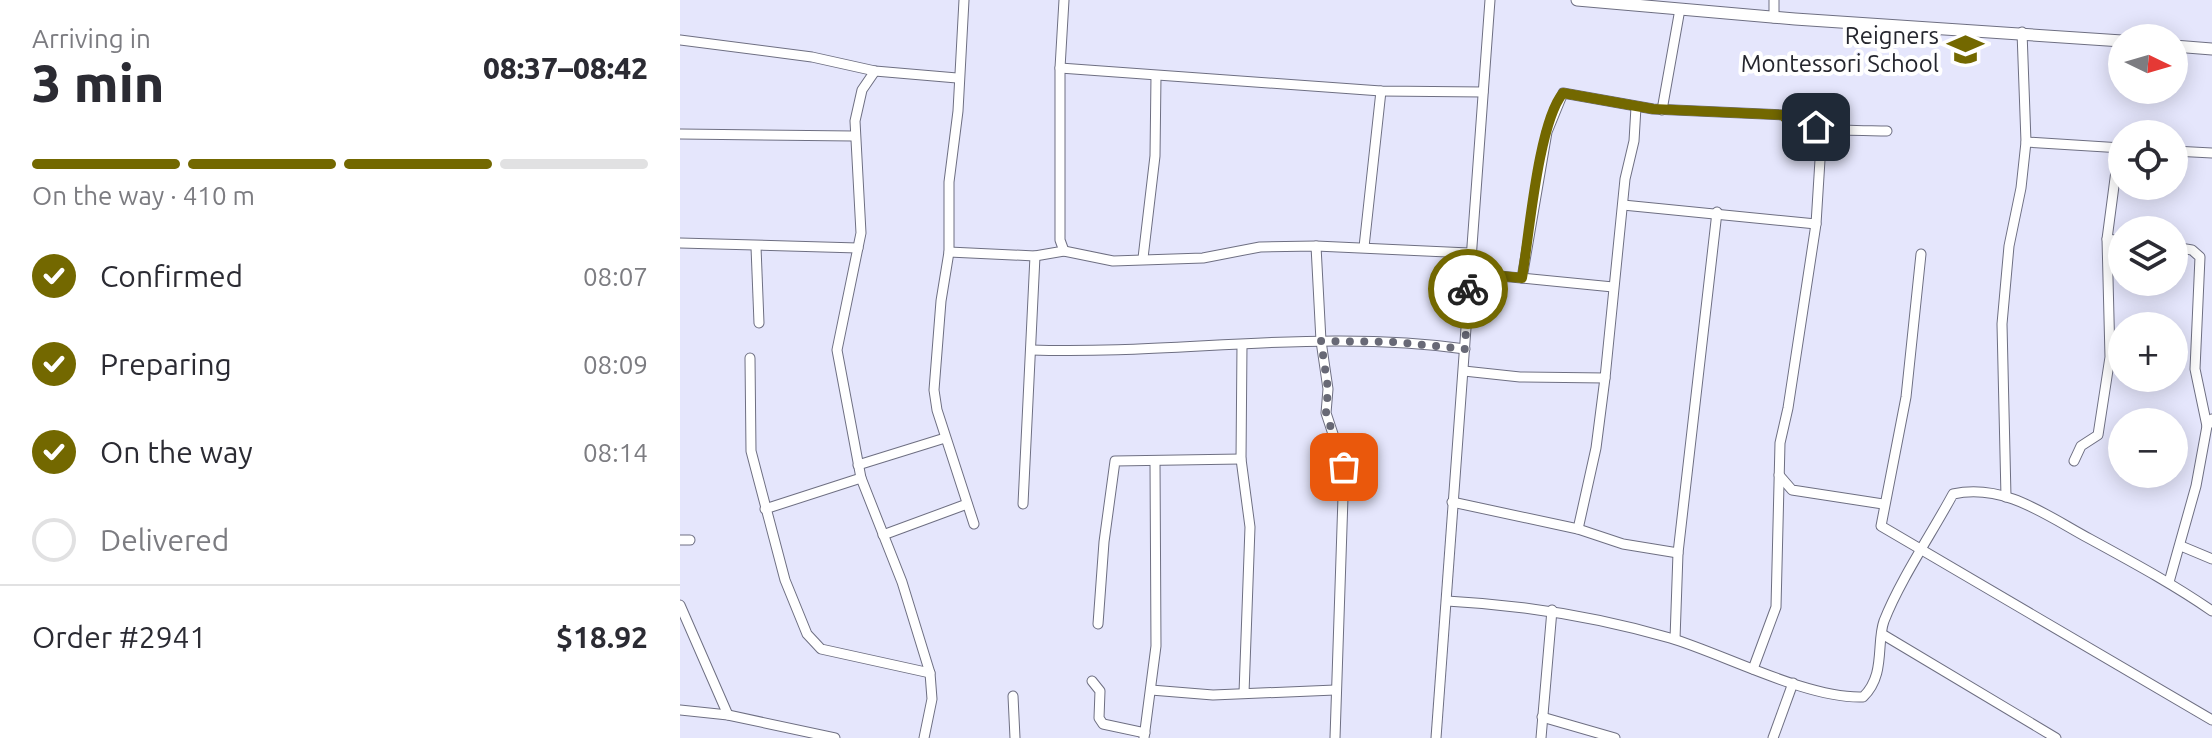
<!DOCTYPE html>
<meta charset="utf-8">
<style>
body{margin:0;font-family:Ubuntu,sans-serif;background:#f7f7f7;color:#2b2b33;height:100vh;display:flex;flex-direction:column;font-size:30px;white-space:nowrap}
*{box-sizing:border-box;margin:0}
p{font-size:26px;color:#7c7c81}
.icon{flex:none;width:44px;height:44px;fill:none;stroke:currentColor;stroke-width:2;stroke-linecap:round;stroke-linejoin:round}
.map{position:relative;flex:1;overflow:hidden}
.drawer{display:flex;flex-direction:column;background:#fff;width:680px}
.drawer>*{flex:none}
.needle{width:52px;rotate:95deg}
.controls{position:absolute;left:1428px;top:24px;display:grid;gap:16px}
.controls a{display:grid;place-items:center;width:80px;height:80px;border-radius:50%;background:#fff;box-shadow:0 4px 20px #0003;font-size:40px}
.pin{position:absolute;display:grid;place-items:center;width:68px;height:68px;color:#fff;margin:-34px;border-radius:16px;box-shadow:0 4px 12px #0006}
.courier{position:absolute;display:grid;place-items:center;width:80px;height:80px;margin:-40px;border:6px solid #736800;border-radius:50%;background:#fff;color:#222;box-shadow:0 2px 10px #0007}
.summary em{font-style:normal;font-weight:800}
.summary div{display:flex;flex-direction:column-reverse}
.summary{display:flex;align-items:center;justify-content:space-between;height:136px;padding:0 32px}
h1{font-size:52px;font-weight:800;line-height:60px}
.bar{display:grid;grid-template-columns:repeat(4,1fr);gap:12px 8px;align-content:center;height:96px;padding:0 32px}
.bar i{height:10px;border-radius:6px;background:#e1e1e2}
.bar .current{background:#736800}
.bar p{grid-column:span 4}
.line{display:flex;align-items:center;gap:20px;padding:0 32px;border-top:2px solid #e1e1e2}
.line div{flex:1}
ol{padding:0 32px;list-style:none}
li{display:flex;align-items:center;gap:24px;height:88px}
li p{margin-inline-start:auto}
li .icon{padding:8px;border-radius:50%;background:#736800;color:#fff;stroke-width:4}
li:last-child{color:#7c7c81}
li i{width:44px;height:44px;border:4px solid #e1e1e2;border-radius:50%}
main{display:flex;flex:1;min-height:0}
.map>svg:first-child{display:block}
.lines{fill:none;stroke-linecap:round;stroke-linejoin:round}
.minor-casing{stroke:#6e6f82;stroke-width:11}
.tertiary-casing{stroke:#6e6f82;stroke-width:13}
.minor{stroke:#fff;stroke-width:9}
.tertiary{stroke:#fff;stroke-width:11}
.done{stroke:#686976;stroke-width:8;stroke-dasharray:0 14.4}
.route{stroke:#736800;stroke-width:10}
.labels{text-anchor:middle;dominant-baseline:central;stroke-width:8;stroke-linejoin:round;paint-order:stroke}
.poi-label{font-size:24px;fill:#25262e;stroke:#fff;text-anchor:end}
</style>
<main>
<section class="drawer">
<div class="summary"><div><h1>3 min</h1><p>Arriving in</p></div><em>08:37–08:42</em></div>
<div class="bar"><i class="current"></i><i class="current"></i><i class="current"></i><i></i><p>On the way · 410 m</p></div>
<ol>
<li><svg class="icon" aria-label="check" viewBox="0 0 24 24"><path d="M5 12l5 5 9-10"/></svg>Confirmed<p>08:07</p></li>
<li><svg class="icon" aria-label="check" viewBox="0 0 24 24"><path d="M5 12l5 5 9-10"/></svg>Preparing<p>08:09</p></li>
<li><svg class="icon" aria-label="check" viewBox="0 0 24 24"><path d="M5 12l5 5 9-10"/></svg>On the way<p>08:14</p></li>
<li><i></i>Delivered</li>
</ol>
<div class="line" style="height:104px"><div>Order #2941</div><b>$18.92</b></div>
</section>
<div class="map">
<svg width="1532" height="738" viewBox="0 0 1532 738">
<rect width="100%" height="100%" fill="#e5e6fc"/>
<g class="lines">
<defs>
<g id="minor">
<path d="M284 0 278 111 269 182V252L261 301 254 390 257 410 294 524"/>
<path d="M1094 18V0"/>
<path d="M0 40 132 57 195 71 277 78"/>
<path d="M380 68 701 91 803 92"/>
<path d="M195 71 182 90 175 121 181 233 157 350 181 478 222 582 250 673 252 699 244 738"/>
<path d="M982 110 1000 9"/>
<path d="M0 134 173 136"/>
<path d="M1346 142 1442 148"/>
<path d="M1494 151 1532 153"/>
<path d="M943 205 1136 224"/>
<path d="M1427 239 1442 241"/>
<path d="M0 243 178 248"/>
<path d="M636 246 641 341 648 389 646 413 664 467 655 738"/>
<path d="M76 247 79 323"/>
<path d="M684 247 701 91"/>
<path d="M1494 247 1512 250 1520 257 1515 369 1527 426"/>
<path d="M384 251 380 240V68L384 0"/>
<path d="M269 252 355 256 384 251 433 261 523 258 580 247 636 246 789 253"/>
<path d="M1241 254 1226 397 1201 526 1532 720"/>
<path d="M463 258 475 156 476 76"/>
<path d="M789 273 933 287"/>
<path d="M842 278 867 132 883 93 973 109 1103 115C1121 133 1182 130 1207 131"/>
<path d="M562 345 561 459 570 527 564 693"/>
<path d="M351 350C495 355 641 328 785 349"/>
<path d="M70 358 71 451 105 580 127 634 141 649 250 673"/>
<path d="M784 371 840 377 925 378"/>
<path d="M1394 461 1401 446 1418 435 1430 357 1427 239 1439 148"/>
<path d="M178 465 265 438"/>
<path d="M1099 475 1112 490 1203 504"/>
<path d="M1326 497 1322 324 1329 246 1341 188 1346 142 1342 32"/>
<path d="M772 502 898 529 943 544 998 553"/>
<path d="M343 504 355 256"/>
<path d="M85 509 181 478"/>
<path d="M898 529 916 448 925 378 945 179 954 141 956 107"/>
<path d="M203 535 287 504"/>
<path d="M0 540H10"/>
<path d="M1501 546 1532 559"/>
<path d="M1489 582 1516 486 1527 426 1532 419"/>
<path d="M767 601C844 605 917 617 990 638 1044 654 1127 699 1183 697 1206 675 1196 643 1204 621 1220 580 1252 533 1273 494 1325 483 1367 516 1410 539 1452 562 1493 584 1532 611"/>
<path d="M0 605 48 715"/>
<path d="M418 624 424 542 435 461 561 459"/>
<path d="M1202 634 1376 738"/>
<path d="M995 639 998 553 1037 212"/>
<path d="M1073 669 1096 607 1100 443 1108 408 1136 224 1142 128"/>
<path d="M412 681 420 691 419 718 423 724 465 733"/>
<path d="M471 690 533 695 655 690"/>
<path d="M333 696 335 738"/>
<path d="M0 710 48 715 155 738"/>
<path d="M862 717 935 738"/>
<path d="M464 738 476 646 475 461"/>
<path d="M756 738 810 0"/>
<path d="M861 738 872 610"/>
<path d="M1093 738 1113 683"/>
</g>
<g id="tertiary">
<path d="M897 0 1115 19 1442 41"/>
<path d="M1494 46 1532 49"/>
</g>
</defs>
<!-- minor casing -->
<use href="#minor" class="minor-casing"/>
<!-- tertiary casing -->
<use href="#tertiary" class="tertiary-casing"/>
<!-- minor -->
<use href="#minor" class="minor"/>
<!-- tertiary -->
<use href="#tertiary" class="tertiary"/>
</g>
<g class="lines">
<!-- done -->
<path class="done" d="M664 467 646 413 648 389 641 341 715 342 785 349 788 289"/>
<!-- route -->
<path class="route" d="M788 289 789 273 842 278C849 237 858 123 883 93L973 109 1103 115 1108 121 1136 127"/>
</g>
<!-- icons -->
<defs>
<symbol id="school-bare" viewBox="-9 -9 18 18"><path d="M0-5L7-2L0 1L-7-2ZM-4 1L0 2.5L4 1V4Q0 6-4 4Z" fill="#736800" stroke="#fff" stroke-width="2.5" paint-order="stroke"/></symbol>
</defs>
<g fill-rule="evenodd">
<use href="#school-bare" x="1260" y="24" width="51" height="51"/>
</g>
<g class="labels">
<!-- poi labels -->
<g class="poi-label">
<text x="1259" y="35">Reigners<tspan x="1259" dy="28">Montessori School</tspan></text>
</g>
</g>
</svg>
<div class="controls">
<a><svg class="needle" viewBox="-14 -14 28 28"><path d="M0-13l5 13h-10z" fill="#e53935"/><path d="M0 13l5-13h-10z" fill="#7c7c81"/></svg></a>
<a><svg class="icon" aria-label="locate" viewBox="0 0 24 24"><circle cx="12" cy="12" r="6"/><path d="M12 2v4M12 18v4M2 12h4M18 12h4"/></svg></a>
<a><svg class="icon" aria-label="layers" viewBox="0 0 24 24"><path d="M12 4l9 5-9 5-9-5zM3 14l9 5 9-5"/></svg></a>
<a>+</a>
<a>−</a>
</div>
<div class="pin" style="left:664px;top:467px;background:#ea580c"><svg class="icon" aria-label="bag" viewBox="0 0 24 24"><path d="M5 8h14l-1 12H6zM9 8a3 3 0 0 1 6 0"/></svg></div>
<div class="pin" style="left:1136px;top:127px;background:#1f2937"><svg class="icon" aria-label="home" viewBox="0 0 24 24"><path d="M3 11l9-7 9 7M6 9v11h12V9"/></svg></div>
<div class="courier" style="left:788px;top:289px"><svg class="icon" aria-label="bike" viewBox="0 0 24 24"><circle cx="6" cy="16" r="4"/><circle cx="18" cy="16" r="4"/><path d="M6 16l4-8h5l3 8M10 8l3 8H6M13 5h3"/></svg></div>
</div>
</main>
